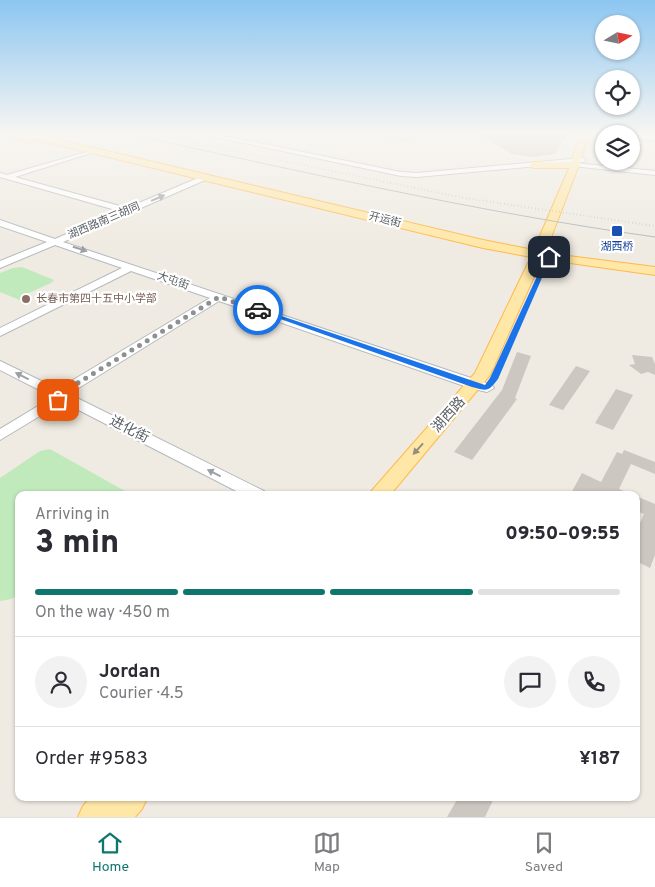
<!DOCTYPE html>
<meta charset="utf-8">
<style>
body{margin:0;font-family:Overpass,"Noto Sans SC",sans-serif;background:#f2f2f3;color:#2b2b33;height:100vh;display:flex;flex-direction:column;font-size:19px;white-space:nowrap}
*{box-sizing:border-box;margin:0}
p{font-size:16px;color:#7c7c81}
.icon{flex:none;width:28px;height:28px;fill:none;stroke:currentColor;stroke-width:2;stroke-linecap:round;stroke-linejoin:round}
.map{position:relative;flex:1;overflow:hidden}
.sheet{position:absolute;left:15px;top:491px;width:625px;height:310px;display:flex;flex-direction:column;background:#fff;border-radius:10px;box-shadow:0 1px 4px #0004}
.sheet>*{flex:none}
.needle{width:32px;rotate:80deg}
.controls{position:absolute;left:595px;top:15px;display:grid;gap:10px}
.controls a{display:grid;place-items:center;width:45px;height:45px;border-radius:50%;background:#fff;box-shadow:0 1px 4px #0004;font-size:25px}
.pin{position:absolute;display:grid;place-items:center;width:42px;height:42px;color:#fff;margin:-21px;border-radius:10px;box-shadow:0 2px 8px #0006}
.courier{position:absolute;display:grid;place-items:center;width:50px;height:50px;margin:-25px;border:4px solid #1a73e8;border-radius:50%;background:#fff;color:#222;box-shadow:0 1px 6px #0007}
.head em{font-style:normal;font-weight:800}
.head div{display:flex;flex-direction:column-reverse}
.head{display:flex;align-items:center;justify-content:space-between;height:85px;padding:0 20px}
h1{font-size:32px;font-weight:800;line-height:38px}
.bar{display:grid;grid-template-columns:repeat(4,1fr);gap:8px 5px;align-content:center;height:60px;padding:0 20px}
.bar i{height:6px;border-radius:4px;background:#e1e1e2}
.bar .selected{background:#0f766e}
.bar p{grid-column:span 4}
.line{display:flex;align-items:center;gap:12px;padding:0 20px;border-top:1px solid #e1e1e2}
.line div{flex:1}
.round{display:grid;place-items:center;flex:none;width:52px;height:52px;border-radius:26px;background:#f2f2f3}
.tabs{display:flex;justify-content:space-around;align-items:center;height:70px;border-top:1px solid #e1e1e2;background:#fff;font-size:14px;color:#7c7c81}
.tabs a{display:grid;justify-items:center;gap:2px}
.tabs .selected{color:#0f766e}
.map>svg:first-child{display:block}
.green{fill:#c0eabb}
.building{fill:#ccc7c1}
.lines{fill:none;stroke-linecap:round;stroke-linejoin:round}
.minor-casing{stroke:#b5babe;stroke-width:2}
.major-casing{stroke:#ffb94b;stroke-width:2}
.minor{fill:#fff;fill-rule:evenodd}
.major{fill:#ffe7a7;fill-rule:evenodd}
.tram{stroke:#b4b5b6;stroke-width:1}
.rail{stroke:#b4b5b6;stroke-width:2;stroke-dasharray:0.5 3;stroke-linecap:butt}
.oneway{fill:#9ca0a3}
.oneway2{fill:#948f7c}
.route{fill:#1a73e8}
.done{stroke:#8e9191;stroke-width:5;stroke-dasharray:0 9}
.transit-dot{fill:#1a4fb4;stroke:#fff;stroke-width:2}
.education-dot{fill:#8d6e63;stroke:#fff;stroke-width:2}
.labels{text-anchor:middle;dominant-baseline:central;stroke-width:4.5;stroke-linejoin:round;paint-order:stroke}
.far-street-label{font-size:11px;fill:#5a6065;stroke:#fff}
.far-transit-label{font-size:11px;fill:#164399;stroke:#fff}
.far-education-label{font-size:11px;fill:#785e54;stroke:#fff;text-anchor:start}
.street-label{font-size:14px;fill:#5a6065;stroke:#fff}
</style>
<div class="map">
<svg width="655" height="817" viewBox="0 0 655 817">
<rect width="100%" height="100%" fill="#efebe2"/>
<!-- green -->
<g class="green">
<path d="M353 133H424L407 143Z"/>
<path d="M22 267 54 280 51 283 22 296 27 299 22 301 0 292V273L13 268Z"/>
<path d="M50 449 132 495H19V595L11 599 0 601V478L40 451Z"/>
</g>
<!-- building -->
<g class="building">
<path d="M476 133H568L555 154 533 157 512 154Z"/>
<path d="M517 352 531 356 515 398 517 399 472 460 454 452 502 390Z"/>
<path d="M632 355 652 357 655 364V375L648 372 641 374 629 365 635 364Z"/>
<path d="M576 366 590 371 563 410 549 405Z"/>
<path d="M616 389 633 395 613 430 595 423Z"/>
<path d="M624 450 655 462V474L631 464 619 489 633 495H600L594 492 593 495H570L582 473 601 482 617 452 622 454Z"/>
<path d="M636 496 655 504V555L650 568 636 561V532L644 514 636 511Z"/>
<path d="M458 798H494L485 817H447Z"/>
</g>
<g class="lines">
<defs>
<g id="minor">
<path d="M197 133H210L401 172 417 173 583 158 586 160 583 162 417 177 401 176Z"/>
<path d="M597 133H607V134H604V136Z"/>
<path d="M631 134 655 136V140L631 138Z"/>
<path d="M86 152 91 153 15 177 127 208 205 175 212 177 63 242 492 385 494 388 487 392 470 388 219 301 69 394 264 491 266 495H244L63 402 0 440V429L53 397 0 370V361L58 389 210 298 131 271 0 336V328L122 268 55 245 0 268V261L47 242 0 226V220L55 239 119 211 0 177V173L7 175Z"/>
<path d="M575 163 655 171V175L573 166V164Z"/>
</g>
<g id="major">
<path d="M0 133H31L483 240 534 250 569 168H533L529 165 533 162H571L578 141 585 133H594L586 142 579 165 545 253 655 267V275L542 259 490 375 390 495H368L475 373 531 257 483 248 34 139V142H31L0 135Z"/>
<path d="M90 798H147L142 809 135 817H78L83 806Z"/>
</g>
</defs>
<!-- minor casing -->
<use href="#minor" class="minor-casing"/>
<!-- major casing -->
<use href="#major" class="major-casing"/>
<!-- minor -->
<use href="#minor" class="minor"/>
<!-- major -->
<use href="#major" class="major"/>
<!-- tram -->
<path class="tram" d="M123 133C300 171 476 212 655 237"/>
<!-- rail -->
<path class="rail" d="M147 133 464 198 655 226"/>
</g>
<!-- one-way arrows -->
<defs><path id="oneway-solid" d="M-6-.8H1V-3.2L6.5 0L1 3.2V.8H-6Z" transform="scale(1.25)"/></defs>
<g class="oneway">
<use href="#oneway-solid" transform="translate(158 198) rotate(-23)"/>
<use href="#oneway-solid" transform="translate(80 249) rotate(18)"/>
<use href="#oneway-solid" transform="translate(22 376) rotate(-153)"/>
<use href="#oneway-solid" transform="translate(214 473) rotate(-153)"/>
</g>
<use class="oneway2" href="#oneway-solid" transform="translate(418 449) rotate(132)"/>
<!-- sky -->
<linearGradient id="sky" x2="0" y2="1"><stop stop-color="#8cc6f1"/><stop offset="0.54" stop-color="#f8f6f2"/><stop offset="1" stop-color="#f8f6f2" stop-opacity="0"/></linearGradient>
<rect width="655" height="248" fill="url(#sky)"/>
<!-- route -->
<path class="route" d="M549 255 551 257 498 379C488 392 488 391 472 387L255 310 261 309 485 385 490 378 546 257Z"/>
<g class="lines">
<!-- done -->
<path class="done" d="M58 400 63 392 219 297 258 310"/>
</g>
<!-- markers -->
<rect class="transit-dot" x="611" y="225" width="12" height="12" rx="2.5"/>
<circle class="education-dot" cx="26" cy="299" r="5"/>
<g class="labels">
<!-- far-street labels -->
<g class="far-street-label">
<text transform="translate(385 220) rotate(14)">开运街</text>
<text transform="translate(104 221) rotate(-23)">湖西路南三胡同</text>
<text transform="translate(173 281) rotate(19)">大屯街</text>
</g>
<!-- far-transit labels -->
<g class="far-transit-label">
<text x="617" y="247">湖西桥</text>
</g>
<!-- far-education labels -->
<g class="far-education-label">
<text x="36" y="299">长春市第四十五中小学部</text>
</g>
<!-- street labels -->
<g class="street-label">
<text transform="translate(449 415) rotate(-48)">湖西路</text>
<text transform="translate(129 430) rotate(27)">进化街</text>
</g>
</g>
</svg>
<div class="controls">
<a><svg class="needle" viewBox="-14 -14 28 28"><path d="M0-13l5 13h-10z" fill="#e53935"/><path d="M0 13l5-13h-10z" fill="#7c7c81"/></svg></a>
<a><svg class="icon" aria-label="locate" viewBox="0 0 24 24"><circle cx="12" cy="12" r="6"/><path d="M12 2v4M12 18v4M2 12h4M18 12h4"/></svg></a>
<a><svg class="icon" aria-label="layers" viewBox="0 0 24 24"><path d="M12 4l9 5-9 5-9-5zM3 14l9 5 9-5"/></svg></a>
</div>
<div class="pin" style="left:58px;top:400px;background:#ea580c"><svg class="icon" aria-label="bag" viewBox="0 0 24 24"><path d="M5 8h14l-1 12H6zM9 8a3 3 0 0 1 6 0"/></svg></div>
<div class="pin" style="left:549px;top:257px;background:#1f2937"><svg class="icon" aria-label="home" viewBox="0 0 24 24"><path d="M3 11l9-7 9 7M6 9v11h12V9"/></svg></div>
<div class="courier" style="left:258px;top:310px"><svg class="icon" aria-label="car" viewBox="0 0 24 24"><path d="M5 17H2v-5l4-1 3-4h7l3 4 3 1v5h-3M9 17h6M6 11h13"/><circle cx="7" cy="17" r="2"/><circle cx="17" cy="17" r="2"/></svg></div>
<section class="sheet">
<div class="head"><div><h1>3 min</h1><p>Arriving in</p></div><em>09:50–09:55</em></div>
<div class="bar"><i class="selected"></i><i class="selected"></i><i class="selected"></i><i></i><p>On the way · 450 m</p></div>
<div class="line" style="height:90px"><a class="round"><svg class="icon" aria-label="person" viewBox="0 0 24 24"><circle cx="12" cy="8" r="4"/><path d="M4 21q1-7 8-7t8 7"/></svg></a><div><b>Jordan</b><p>Courier · 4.5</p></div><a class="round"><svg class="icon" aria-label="chat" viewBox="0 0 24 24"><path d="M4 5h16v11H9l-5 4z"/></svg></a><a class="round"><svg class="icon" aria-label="phone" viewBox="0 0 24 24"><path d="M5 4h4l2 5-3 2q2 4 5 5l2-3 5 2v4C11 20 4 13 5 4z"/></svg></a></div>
<div class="line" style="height:65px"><div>Order #9583</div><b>¥187</b></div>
</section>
</div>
<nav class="tabs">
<a class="selected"><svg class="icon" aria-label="home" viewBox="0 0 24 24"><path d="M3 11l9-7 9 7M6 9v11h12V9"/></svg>Home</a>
<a><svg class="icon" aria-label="map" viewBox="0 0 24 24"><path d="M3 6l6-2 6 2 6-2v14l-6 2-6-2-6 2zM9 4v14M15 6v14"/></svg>Map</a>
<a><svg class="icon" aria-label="saved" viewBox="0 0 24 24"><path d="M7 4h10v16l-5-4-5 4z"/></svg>Saved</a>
</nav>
